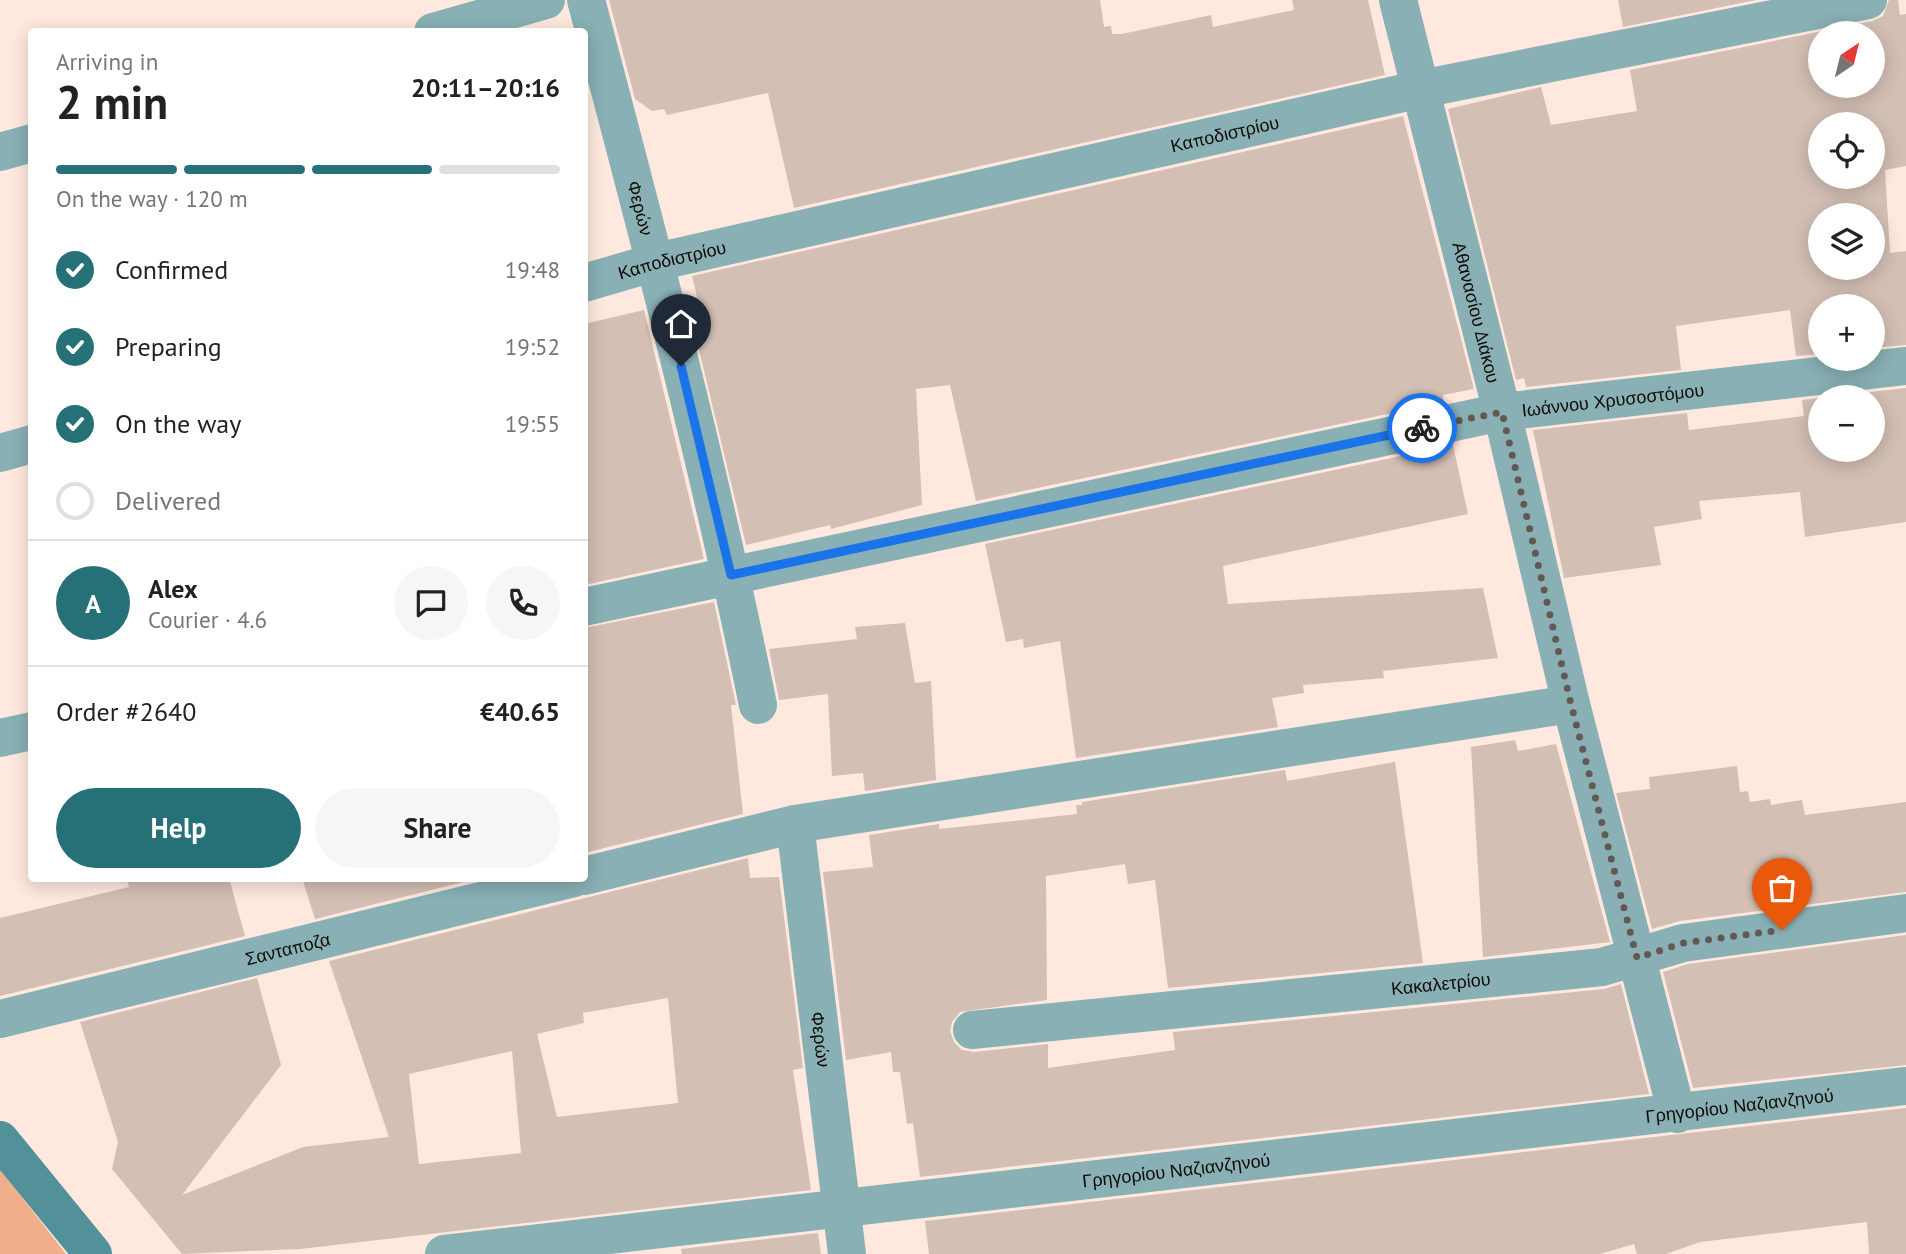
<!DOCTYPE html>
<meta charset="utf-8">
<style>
body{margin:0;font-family:"PT Sans",sans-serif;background:#f6f6f6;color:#222;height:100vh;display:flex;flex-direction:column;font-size:26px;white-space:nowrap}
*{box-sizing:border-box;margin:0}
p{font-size:23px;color:#767676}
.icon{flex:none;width:38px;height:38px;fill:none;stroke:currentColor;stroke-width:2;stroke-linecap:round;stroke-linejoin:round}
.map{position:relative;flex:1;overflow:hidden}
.panel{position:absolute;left:28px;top:28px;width:560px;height:854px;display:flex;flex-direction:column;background:#fff;border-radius:7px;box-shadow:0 4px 18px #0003}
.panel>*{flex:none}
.needle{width:46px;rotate:35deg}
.buttons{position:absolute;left:1808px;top:21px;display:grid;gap:14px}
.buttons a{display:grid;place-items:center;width:77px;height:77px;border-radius:50%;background:#fff;box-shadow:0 4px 18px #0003;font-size:35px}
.pin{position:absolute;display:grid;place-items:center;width:60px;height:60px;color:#fff;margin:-72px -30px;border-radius:50% 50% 50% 0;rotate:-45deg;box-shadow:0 0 7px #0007}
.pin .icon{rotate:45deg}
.courier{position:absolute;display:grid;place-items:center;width:70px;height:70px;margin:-35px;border:5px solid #1a73e8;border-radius:50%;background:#fff;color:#222;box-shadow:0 2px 9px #0007}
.head em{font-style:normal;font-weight:800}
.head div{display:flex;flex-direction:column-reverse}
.head{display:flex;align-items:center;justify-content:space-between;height:119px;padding:0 28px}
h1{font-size:46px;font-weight:800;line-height:52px}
.bar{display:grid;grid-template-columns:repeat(4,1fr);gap:10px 7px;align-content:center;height:84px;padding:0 28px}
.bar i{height:9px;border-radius:5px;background:#e0e0e0}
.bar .current{background:#267078}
.bar p{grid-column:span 4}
.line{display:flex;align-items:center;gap:18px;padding:0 28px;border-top:2px solid #e0e0e0}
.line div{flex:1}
.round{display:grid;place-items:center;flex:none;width:74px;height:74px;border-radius:37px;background:#f6f6f6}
ol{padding:0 28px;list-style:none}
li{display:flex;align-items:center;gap:21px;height:77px}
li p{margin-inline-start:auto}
li .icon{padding:7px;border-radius:50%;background:#267078;color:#fff;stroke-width:4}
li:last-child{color:#767676}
li i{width:38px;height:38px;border:4px solid #e0e0e0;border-radius:50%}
.action{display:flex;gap:14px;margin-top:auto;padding:14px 28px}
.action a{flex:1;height:80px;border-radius:42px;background:#267078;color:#fff;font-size:28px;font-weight:800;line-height:80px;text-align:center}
.action a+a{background:#f6f6f6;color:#222}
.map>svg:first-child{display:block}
.green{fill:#f0ae8a}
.building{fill:#d3bfb4;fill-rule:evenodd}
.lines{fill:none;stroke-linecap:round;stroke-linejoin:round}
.minor{stroke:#88b0b5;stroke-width:38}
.secondary{stroke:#52919a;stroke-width:38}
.done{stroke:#645852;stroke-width:7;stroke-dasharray:0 12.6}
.route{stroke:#1a73e8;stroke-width:9}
.labels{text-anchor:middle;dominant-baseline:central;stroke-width:7;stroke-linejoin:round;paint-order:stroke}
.street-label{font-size:18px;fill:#110a07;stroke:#fff}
</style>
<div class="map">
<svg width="1906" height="1254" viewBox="0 0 1906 1254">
<rect width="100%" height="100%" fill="#ffe9de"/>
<!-- green -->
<path class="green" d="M0 1169 66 1254H0Z"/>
<!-- building -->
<g class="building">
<path d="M609 0H1100L1104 27 1111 26 1112 34H1122L1211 15 1213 27 1294 10 1292 0H1368L1385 75 794 208 768 93 667 115 664 109 652 111 635 99Z"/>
<path d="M1618 0H1756L1623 27Z"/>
<path d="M1889 0H1898L1900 15 1906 14V166L1885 170 1890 253 1906 251V345L1872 348V306H1820V354L1796 356 1790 310 1676 326 1681 370 1526 387 1524 378 1516 380 1448 109 1541 87 1551 125 1637 111 1630 70 1872 21 1883 16ZM1820 33H1872V86H1820ZM1820 124H1872V177H1820ZM1820 215H1872V268H1820Z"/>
<path d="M1403 116 1474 389 1443 395 1444 402 976 501 950 385 916 389 922 505 831 529 830 525 746 545 687 300 697 297 692 276Z"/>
<path d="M644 310 704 559 584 585V324Z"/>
<path d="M1906 388V522L1805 537 1800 492 1699 501 1702 519 1654 527 1661 565 1564 578 1533 430 1687 413 1689 430 1804 416 1802 400 1820 398V450H1872V397H1825Z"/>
<path d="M1453 445 1468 514 1223 566 1228 604 1483 588 1498 658 1383 671 1384 678 1303 685 1304 693 1272 698 1278 727 1076 758 1060 641 1024 648 1023 639 1006 642 985 544Z"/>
<path d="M714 602 736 705H731L743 814 584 853V628Z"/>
<path d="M905 623 915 683 931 681 936 780 865 791 863 773 832 776 828 694 779 700 769 649 857 639 855 627Z"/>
<path d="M1515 740 1518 751 1556 744 1610 942 1483 957 1471 747Z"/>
<path d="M1395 762 1423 963 1168 988 1155 880 1128 884 1125 864 1046 876 1047 1000 960 1012 952 1022 950 1031 954 1042 962 1050 974 1052 1048 1044V1068L1175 1050 1173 1032 1604 989 1621 984 1649 1094 920 1177 913 1123 907 1124 900 1072H893L891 1052 846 1060 823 872 873 867 869 835 939 824V829L1077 814 1076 805H1082V802L1285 770 1287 781Z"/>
<path d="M1737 766 1740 792 1748 791 1750 802 1770 799 1771 805 1802 800 1805 815 1906 802V892L1680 921 1652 929 1616 793 1650 789 1649 777Z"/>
<path d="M748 858 750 878 779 877 803 1068 793 1070 811 1190 300 1249 182 1254 112 1169 118 1142 80 1022 257 978 281 1065 182 1195 303 1147 389 1137 329 961ZM668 998 678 1103 557 1117 537 1034 584 1023 583 1013ZM512 1051 521 1153 419 1164 409 1074Z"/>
<path d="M127 878H229L245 936 0 996V918L129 887Z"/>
<path d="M302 878H480L315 919Z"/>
<path d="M1906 935V1065L1693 1088 1663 972 1688 964Z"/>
<path d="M1906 1108V1254H1869L1867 1222 1700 1242 1666 1254H1637L1634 1244 1600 1254H929L925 1221Z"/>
<path d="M818 1233 821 1254H682L681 1249Z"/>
</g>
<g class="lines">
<!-- minor -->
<g class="minor">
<path id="s1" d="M586 0C648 234 710 468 758 705"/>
<path id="s2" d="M1398 0 1502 412 1571 704 1677 1114"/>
<path d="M433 32 546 0"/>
<path d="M0 152 32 143"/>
<path id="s3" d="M584 283 656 262 1421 89 1868 0"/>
<path d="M0 453 32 444"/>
<path id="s4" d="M584 607 1502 412 1906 366"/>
<path d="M0 738 32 731"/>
<path id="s5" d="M795 824 847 1254"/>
<path d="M584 876 795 824 1571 704"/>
<path id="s6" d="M0 1019 574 878"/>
<path id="s7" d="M972 1030 1602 967 1683 943 1906 913"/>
<path id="s8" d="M444 1254 1906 1086"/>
</g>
<!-- secondary -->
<path class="secondary" d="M0 1140 93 1254"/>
</g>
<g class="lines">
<!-- done -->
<path class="done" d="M1422 428 1502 412 1571 704 1637 958 1683 943 1782 930"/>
<!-- route -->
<path class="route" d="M681 366 731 575 1422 428"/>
</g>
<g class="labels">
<!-- street labels -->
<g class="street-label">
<text stroke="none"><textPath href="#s3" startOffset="658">Καποδιστρίου</textPath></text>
<text stroke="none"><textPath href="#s1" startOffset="215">Φερών</textPath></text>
<text stroke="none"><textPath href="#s3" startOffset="91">Καποδιστρίου</textPath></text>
<text stroke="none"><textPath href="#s2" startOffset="322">Αθανασίου Διάκου</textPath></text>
<text stroke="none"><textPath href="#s4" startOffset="1050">Ιωάννου Χρυσοστόμου</textPath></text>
<text stroke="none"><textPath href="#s6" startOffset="296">Σανταποζα</textPath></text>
<text stroke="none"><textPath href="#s7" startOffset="471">Κακαλετρίου</textPath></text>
<text stroke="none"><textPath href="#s5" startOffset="217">Φερών</textPath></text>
<text stroke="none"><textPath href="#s8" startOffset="1304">Γρηγορίου Ναζιανζηνού</textPath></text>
<text stroke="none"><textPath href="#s8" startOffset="737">Γρηγορίου Ναζιανζηνού</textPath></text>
</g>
</g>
</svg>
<div class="buttons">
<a><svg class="needle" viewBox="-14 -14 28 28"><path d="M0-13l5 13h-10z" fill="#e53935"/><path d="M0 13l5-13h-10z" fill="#767676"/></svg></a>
<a><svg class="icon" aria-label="locate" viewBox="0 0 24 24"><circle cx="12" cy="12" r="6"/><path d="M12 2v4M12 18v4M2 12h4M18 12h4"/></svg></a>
<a><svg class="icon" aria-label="layers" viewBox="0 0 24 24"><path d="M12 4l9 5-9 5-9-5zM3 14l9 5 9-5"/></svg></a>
<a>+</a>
<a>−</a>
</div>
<div class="pin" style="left:1782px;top:930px;background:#ea580c"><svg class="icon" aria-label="bag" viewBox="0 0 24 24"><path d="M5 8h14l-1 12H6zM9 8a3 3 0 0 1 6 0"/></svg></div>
<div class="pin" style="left:681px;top:366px;background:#1f2937"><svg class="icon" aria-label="home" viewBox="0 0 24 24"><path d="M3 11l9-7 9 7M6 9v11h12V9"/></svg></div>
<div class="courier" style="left:1422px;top:428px"><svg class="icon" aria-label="bike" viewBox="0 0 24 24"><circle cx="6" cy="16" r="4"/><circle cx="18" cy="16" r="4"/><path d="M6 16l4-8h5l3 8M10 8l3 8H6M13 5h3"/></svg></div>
<section class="panel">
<div class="head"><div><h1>2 min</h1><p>Arriving in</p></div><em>20:11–20:16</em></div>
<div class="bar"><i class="current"></i><i class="current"></i><i class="current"></i><i></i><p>On the way · 120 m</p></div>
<ol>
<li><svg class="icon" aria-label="check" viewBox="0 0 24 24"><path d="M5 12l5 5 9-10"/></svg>Confirmed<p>19:48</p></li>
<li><svg class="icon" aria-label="check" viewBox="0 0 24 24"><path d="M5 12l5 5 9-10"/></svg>Preparing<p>19:52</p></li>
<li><svg class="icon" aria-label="check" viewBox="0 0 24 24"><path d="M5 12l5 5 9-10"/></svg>On the way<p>19:55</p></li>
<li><i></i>Delivered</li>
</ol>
<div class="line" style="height:126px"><b class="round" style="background:#267078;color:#fff">A</b><div><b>Alex</b><p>Courier · 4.6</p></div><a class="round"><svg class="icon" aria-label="chat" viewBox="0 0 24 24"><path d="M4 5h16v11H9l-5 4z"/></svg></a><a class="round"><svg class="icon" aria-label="phone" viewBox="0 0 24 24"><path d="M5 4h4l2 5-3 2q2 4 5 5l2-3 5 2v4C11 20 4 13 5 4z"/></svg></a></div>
<div class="line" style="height:91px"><div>Order #2640</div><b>€40.65</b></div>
<div class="action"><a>Help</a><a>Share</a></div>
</section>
</div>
